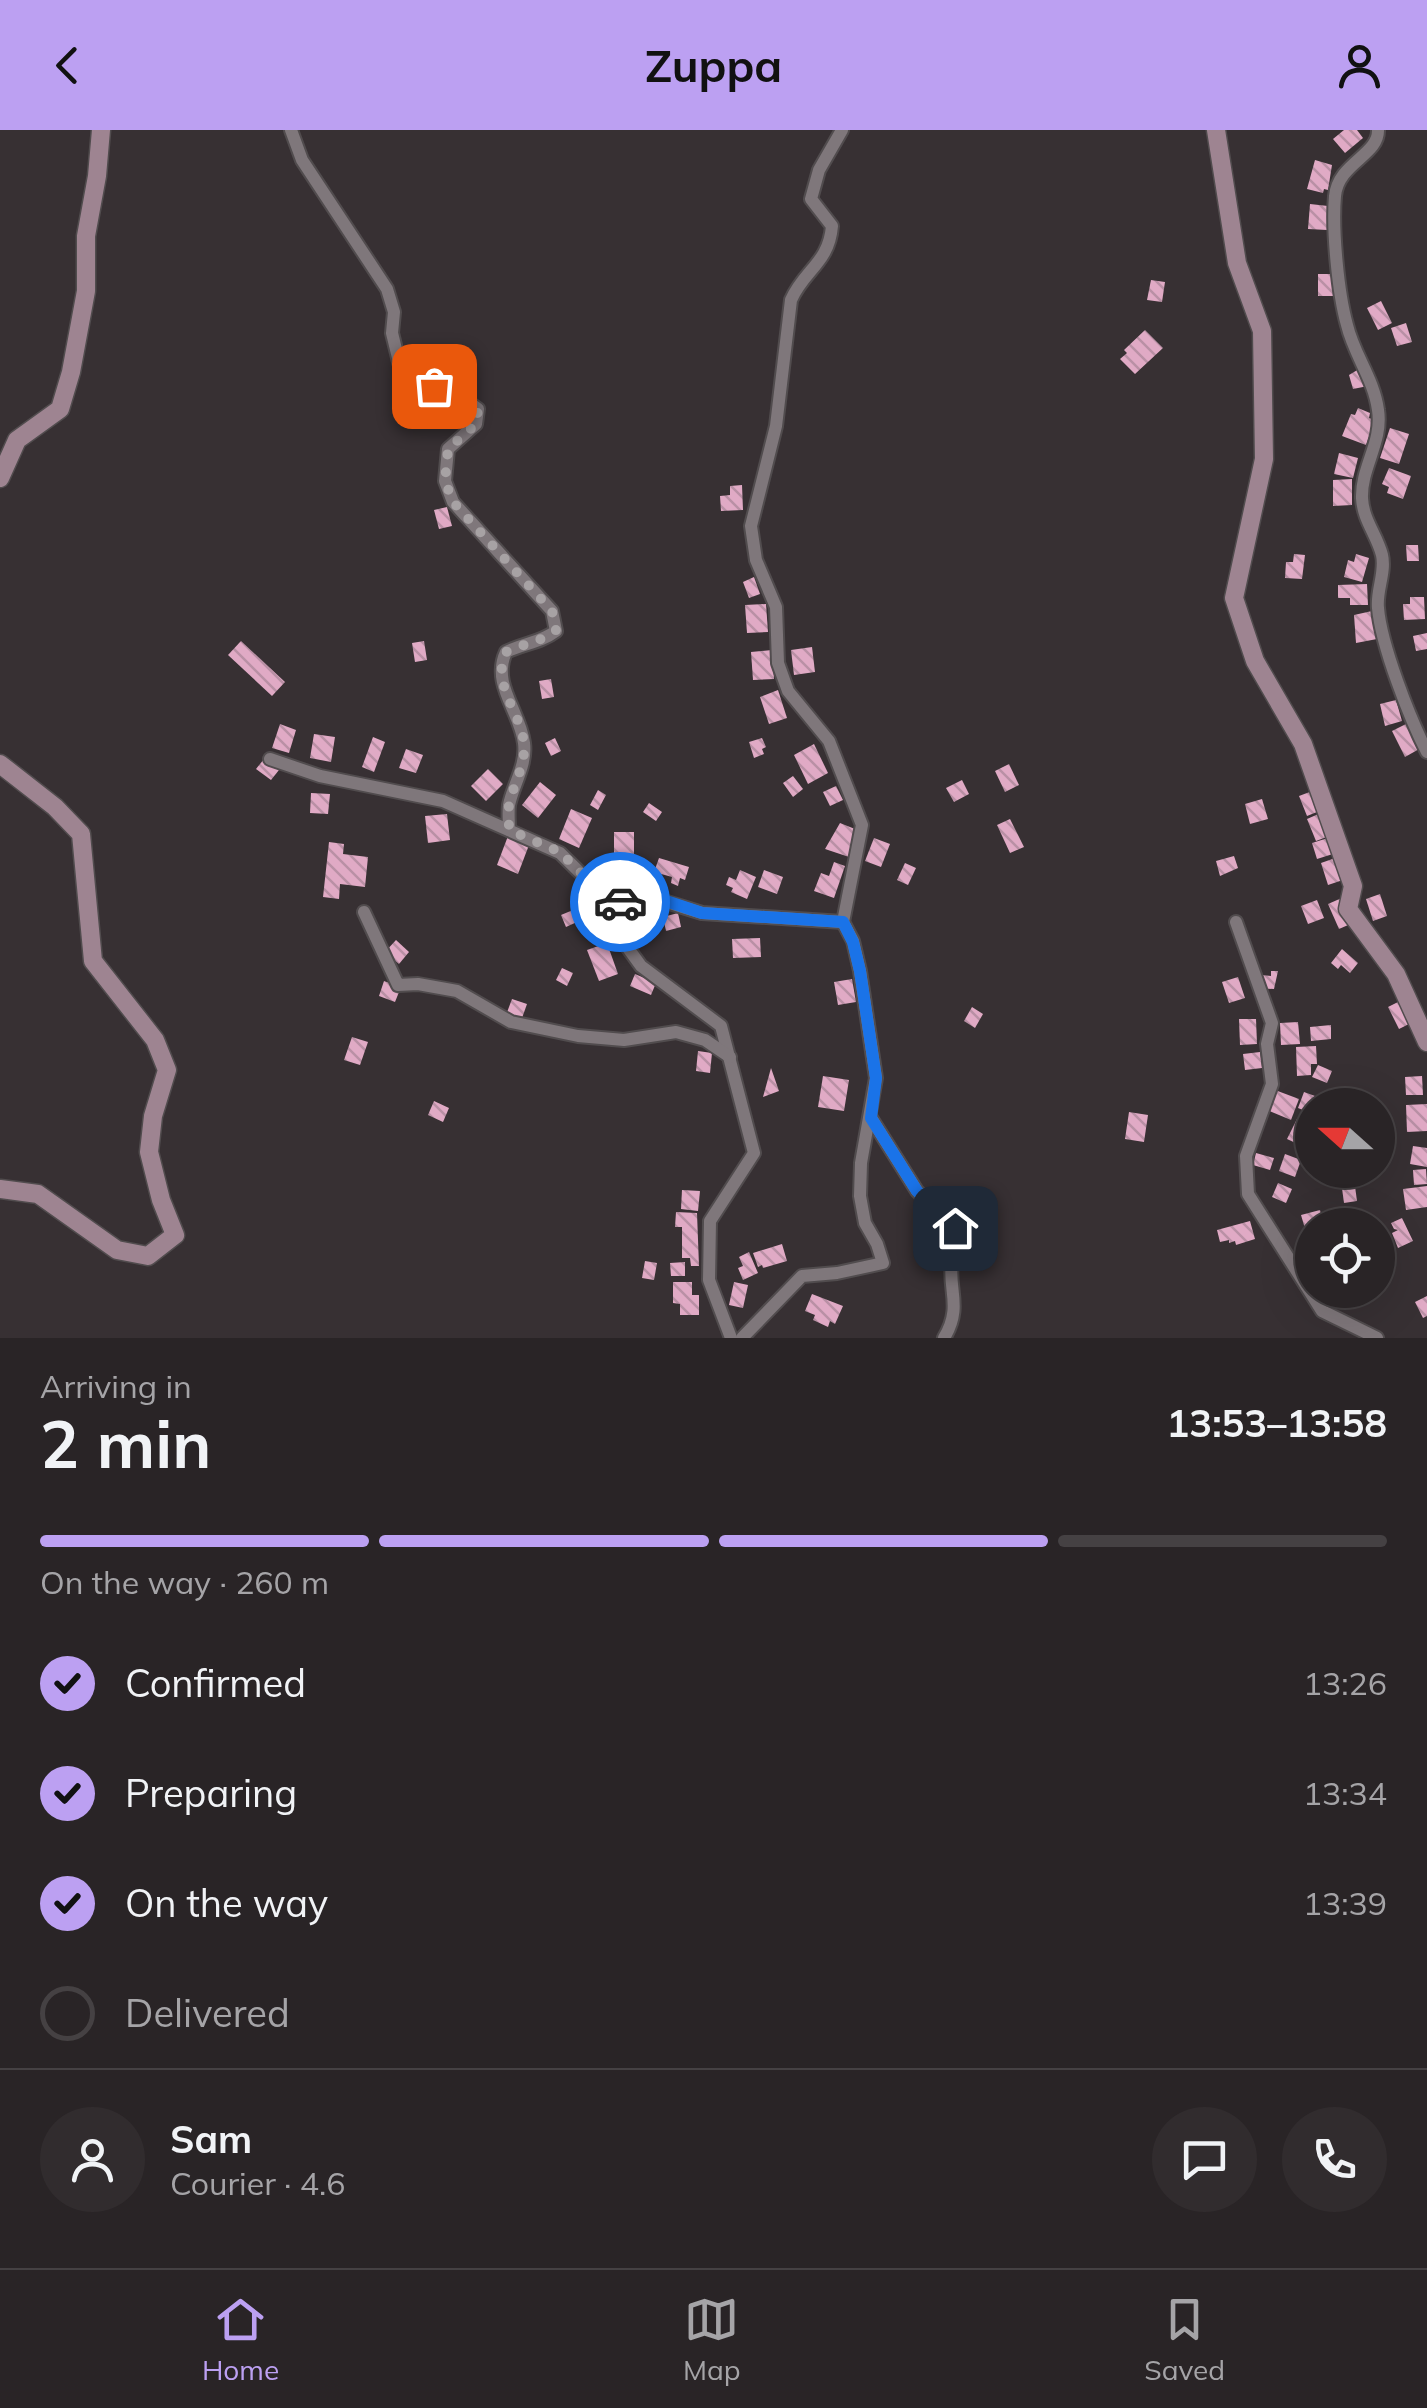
<!DOCTYPE html>
<meta charset="utf-8">
<style>
body{margin:0;font-family:Mulish,sans-serif;background:#312c2e;color:#f1f3f6;height:100vh;display:flex;flex-direction:column;font-size:38px;white-space:nowrap}
*{box-sizing:border-box;margin:0}
p{font-size:32px;color:#a5a4a7}
.icon{flex:none;width:55px;height:55px;fill:none;stroke:currentColor;stroke-width:2;stroke-linecap:round;stroke-linejoin:round}
.map{position:relative;height:1208px;overflow:hidden}
.details{display:flex;flex-direction:column;background:#292426;flex:1}
.details>*{flex:none}
.needle{width:65px;rotate:291deg}
.buttons{position:absolute;left:1295px;top:958px;display:grid;gap:20px}
.buttons a{display:grid;place-items:center;width:100px;height:100px;border-radius:50%;background:#292426;box-shadow:0 10px 40px #0002,0 0 0 2px #454143;font-size:50px}
.pin{position:absolute;display:grid;place-items:center;width:85px;height:85px;color:#fff;margin:-42px;border-radius:20px;box-shadow:0 5px 15px #0006}
.courier{position:absolute;display:grid;place-items:center;width:100px;height:100px;margin:-50px;border:8px solid #1a73e8;border-radius:50%;background:#fff;color:#222;box-shadow:0 2px 12px #0007}
.head em{font-style:normal;font-weight:700}
.head div{display:flex;flex-direction:column-reverse}
.head{display:flex;align-items:center;justify-content:space-between;height:170px;padding:0 40px}
h1{font-size:65px;font-weight:700;line-height:75px}
.bar{display:grid;grid-template-columns:repeat(4,1fr);gap:15px 10px;align-content:center;height:120px;padding:0 40px}
.bar i{height:12px;border-radius:8px;background:#454143}
.bar .selected{background:#bca0f2}
.bar p{grid-column:span 4}
.line{display:flex;align-items:center;gap:25px;padding:0 40px;border-top:2px solid #454143}
.line div{flex:1}
.round{display:grid;place-items:center;flex:none;width:105px;height:105px;border-radius:52px;background:#312c2e}
ol{padding:0 40px;list-style:none}
li{display:flex;align-items:center;gap:30px;height:110px}
li p{margin-inline-start:auto}
li .icon{padding:10px;border-radius:50%;background:#bca0f2;color:#111;stroke-width:4}
li:last-child{color:#a5a4a7}
li i{width:55px;height:55px;border:5px solid #454143;border-radius:50%}
header{display:flex;justify-content:space-between;align-items:center;height:130px;padding:0 40px;background:#bca0f2;color:#111;font-size:45px;font-weight:700}
.dock{display:flex;justify-content:space-around;align-items:center;height:140px;border-top:2px solid #454143;background:#292426;font-size:28px;color:#a5a4a7}
.dock a{display:grid;justify-items:center;gap:5px}
.dock .selected{color:#bca0f2}
.map>svg:first-child{display:block}
.building{fill:url(#building-back-hatch)}
.lines{fill:none;stroke-linecap:round;stroke-linejoin:round}
.street-casing{stroke:#514c4e;stroke-width:16}
.secondary-casing{stroke:#514c4e;stroke-width:21}
.street{stroke:#7f777b;stroke-width:12}
.secondary{stroke:#9e8491;stroke-width:18}
.done{stroke:#a7a2a4;stroke-width:10;stroke-dasharray:0 18}
.route{stroke:#1a73e8;stroke-width:12}
</style>
<header><svg class="icon" aria-label="back" viewBox="0 0 24 24"><path d="M15 5l-7 7 7 7"/></svg>Zuppa<svg class="icon" aria-label="person" viewBox="0 0 24 24"><circle cx="12" cy="8" r="4"/><path d="M4 21q1-7 8-7t8 7"/></svg></header>
<div class="map">
<svg width="1427" height="1208" viewBox="0 0 1427 1208">
<defs>
<pattern id="building-back-hatch" width="6" height="6" patternUnits="userSpaceOnUse" patternTransform="scale(2.5)"><rect width="6" height="6" fill="#e0aac5"/><path d="M-1 5l2 2M0 0l6 6M5-1l2 2" fill="none" stroke="#b990a5"/></pattern>
</defs>
<rect width="100%" height="100%" fill="#373033"/>
<!-- building -->
<g class="building">
<path d="M1344 0H1357L1363 8 1345 23 1333 9Z"/>
<path d="M1315 30 1332 35 1328 60 1324 59 1323 63 1307 59Z"/>
<path d="M1310 74 1328 76 1327 100 1308 99Z"/>
<rect x="1318" y="144" width="20" height="22"/>
<path d="M1151 150 1165 152 1162 172 1147 170Z"/>
<path d="M1381 171 1392 193 1378 200 1367 178Z"/>
<path d="M1406 193 1412 212 1397 216 1391 198Z"/>
<path d="M1145 200 1163 218 1135 244 1120 229 1127 223 1124 220Z"/>
<path d="M1364 236 1368 256 1353 259 1349 245Z"/>
<path d="M1358 278 1370 283 1369 288 1375 290 1366 315 1342 306 1351 284 1355 285Z"/>
<path d="M1390 298 1409 304 1399 334 1380 328Z"/>
<path d="M1339 323 1358 328 1353 348 1334 344Z"/>
<path d="M1389 338 1411 346 1403 369 1387 363 1389 357 1382 354Z"/>
<path d="M1352 349V375L1333 376V350Z"/>
<path d="M742 355 743 380 721 381 720 366 730 365V356Z"/>
<path d="M447 377 452 396 439 399 434 380Z"/>
<path d="M1406 415H1418L1419 431H1407Z"/>
<path d="M1294 424 1305 425 1302 449 1285 448 1286 432H1293Z"/>
<path d="M1356 424 1369 428 1362 452 1344 447 1348 430 1354 432Z"/>
<path d="M754 447 760 464 749 468 743 452Z"/>
<path d="M1367 454 1368 475H1350V468H1338V455Z"/>
<path d="M1410 467H1424L1425 489 1404 490 1403 474H1410Z"/>
<path d="M766 474 768 502 747 503 745 475Z"/>
<path d="M1372 481 1377 509 1356 513 1354 485Z"/>
<path d="M1427 503V519L1416 521 1413 506Z"/>
<path d="M241 511 285 552 272 566 228 525Z"/>
<path d="M424 511 427 530 415 532 412 513Z"/>
<path d="M812 517 815 542 794 545 791 520Z"/>
<path d="M772 520 774 549 753 550 751 522Z"/>
<path d="M551 549 554 567 542 569 539 551Z"/>
<path d="M778 560 787 588 769 594 760 567Z"/>
<path d="M1396 570 1402 591 1385 596 1380 574Z"/>
<path d="M1408 593 1421 618 1405 627 1392 601Z"/>
<path d="M280 594 296 600 289 623 272 618Z"/>
<path d="M314 604 335 607 331 632 310 628Z"/>
<path d="M373 607 385 612 374 642 362 637Z"/>
<path d="M555 608 561 621 551 626 545 613Z"/>
<path d="M762 608 766 617 762 619 764 624 754 628 749 612Z"/>
<path d="M814 614 828 643 808 654 794 625Z"/>
<path d="M406 619 423 625 416 643 399 638Z"/>
<path d="M264 629 279 640 271 650 256 639Z"/>
<path d="M1009 634 1019 655 1005 662 995 641Z"/>
<path d="M488 639 503 654 486 671 471 656Z"/>
<path d="M793 646 803 659 793 667 783 653Z"/>
<path d="M962 650 969 664 954 672 946 658Z"/>
<path d="M540 652 556 665 538 688 522 675Z"/>
<path d="M836 656 843 670 830 676 823 662Z"/>
<path d="M598 660 606 665 598 680 590 675Z"/>
<path d="M1315 660 1322 680 1307 686 1299 666Z"/>
<path d="M311 663 330 664 328 684 310 683Z"/>
<path d="M1262 669 1268 689 1250 694 1245 674Z"/>
<path d="M649 673 662 682 656 691 643 682Z"/>
<path d="M571 679 592 688 579 718 559 709Z"/>
<path d="M1323 682 1332 705 1316 711 1307 689Z"/>
<path d="M447 684 450 710 428 713 425 686Z"/>
<path d="M1010 689 1024 717 1010 723 997 695Z"/>
<path d="M840 693 855 699 852 707 856 709 849 727 825 719Z"/>
<rect x="614" y="702" width="20" height="34"/>
<path d="M508 706 529 715 518 744 497 735Z"/>
<path d="M1331 707 1336 723 1317 729 1312 713Z"/>
<path d="M874 708 890 714 881 737 865 731Z"/>
<path d="M329 712 344 714 343 724 368 727 365 757 340 754 339 769 323 767Z"/>
<path d="M1234 726 1238 738 1220 746 1216 731Z"/>
<path d="M1338 727 1346 749 1328 755 1321 733Z"/>
<path d="M659 728 689 737 685 750 680 748 678 756 671 753 672 747 654 742Z"/>
<path d="M834 732 845 736 834 768 814 761 821 743 829 746Z"/>
<path d="M905 733 916 738 908 755 897 750Z"/>
<path d="M740 740 756 747 747 769 731 762 733 758 726 755 729 747 736 750Z"/>
<path d="M764 740 783 747 777 764 758 757Z"/>
<path d="M1380 764 1387 786 1373 791 1366 769Z"/>
<path d="M1344 767 1355 792 1339 799 1328 774Z"/>
<path d="M599 770 605 794 585 799 579 775Z"/>
<path d="M1317 770 1324 788 1308 794 1301 776Z"/>
<path d="M573 780 577 792 566 797 561 785Z"/>
<path d="M678 783 681 797 666 801 663 787Z"/>
<path d="M760 808 761 827 733 828 732 809Z"/>
<path d="M396 810 409 822 399 834 385 822Z"/>
<path d="M607 813 618 844 599 851 587 820Z"/>
<path d="M1342 819 1358 833 1350 843 1341 835 1338 839 1331 833Z"/>
<path d="M562 838 573 843 567 856 556 850Z"/>
<path d="M1271 841H1278L1274 859 1255 858 1262 845 1271 846Z"/>
<path d="M635 844 656 853 651 865 630 856Z"/>
<path d="M1238 847 1245 868 1229 873 1222 852Z"/>
<path d="M852 849 856 872 838 875 834 852Z"/>
<path d="M384 851 401 857 395 872 379 866Z"/>
<path d="M512 869 527 874 521 891 506 885Z"/>
<path d="M1402 870 1413 892 1399 899 1388 877Z"/>
<path d="M972 877 983 884 975 898 964 891Z"/>
<path d="M1239 889H1256L1257 914 1240 915Z"/>
<path d="M1298 892 1300 914 1281 915 1280 893Z"/>
<path d="M1331 895V909L1311 911 1310 897Z"/>
<path d="M352 907 368 912 360 935 344 930Z"/>
<path d="M1316 916 1317 934H1311V945L1297 946 1296 917Z"/>
<path d="M698 921 712 923 710 943 696 941Z"/>
<path d="M1260 922 1262 938 1245 940 1243 924Z"/>
<path d="M1318 935 1332 941 1327 953 1312 947Z"/>
<path d="M771 938 779 961 763 967Z"/>
<path d="M823 946 849 950 844 981 818 977Z"/>
<path d="M1422 946 1423 965H1406L1405 947Z"/>
<path d="M1275 960 1299 969 1291 990 1267 980Z"/>
<path d="M1304 962 1315 966 1308 982 1298 978Z"/>
<path d="M434 971 449 978 443 992 428 985Z"/>
<path d="M1427 974V1001L1407 1002 1406 975Z"/>
<path d="M1129 982 1148 985 1144 1012 1125 1009Z"/>
<path d="M1297 989 1311 996 1302 1016 1287 1009Z"/>
<path d="M1413 1016 1427 1018V1037L1410 1034Z"/>
<path d="M1256 1023 1274 1028 1270 1040 1253 1035Z"/>
<path d="M1285 1024 1301 1030 1295 1047 1279 1041Z"/>
<path d="M1426 1039 1427 1054 1414 1055 1413 1040Z"/>
<path d="M1354 1049 1357 1071 1344 1073 1341 1051Z"/>
<path d="M1278 1053 1292 1059 1286 1073 1272 1067Z"/>
<path d="M1427 1056V1077L1406 1080 1403 1059Z"/>
<path d="M682 1060 700 1061 698 1081 681 1079Z"/>
<path d="M1320 1080 1324 1095H1312V1108L1308 1109 1301 1085Z"/>
<path d="M676 1082 697 1083 699 1136H691L690 1128H682V1097H675Z"/>
<path d="M1402 1088 1413 1111 1398 1118 1392 1103 1398 1100 1394 1099 1391 1093Z"/>
<path d="M1250 1091 1255 1109 1236 1115 1235 1111 1229 1113V1110L1220 1112 1217 1100Z"/>
<path d="M782 1114 787 1131 763 1138 762 1135 758 1137 753 1123Z"/>
<path d="M749 1122 758 1143 743 1150 738 1138 743 1136 739 1127Z"/>
<path d="M645 1131 657 1133 654 1150 642 1148Z"/>
<path d="M685 1132V1146H671L670 1133Z"/>
<path d="M673 1152H692V1165H699V1185H680V1174L673 1173Z"/>
<path d="M734 1152 748 1155 743 1178 729 1175Z"/>
<path d="M812 1164 843 1176 835 1194 830 1191 828 1197 813 1190 815 1185 805 1181Z"/>
<path d="M1427 1166V1186L1423 1188 1415 1172Z"/>
</g>
<g class="lines">
<defs>
<g id="street">
<path d="M291 0 302 30 387 159 394 182 392 203 402 244 464 269 478 279 476 294 448 319 445 351 453 372 552 481 556 501C540 513 524 513 506 522 491 554 520 581 524 613 527 635 513 655 509 675 508 683 509 692 509 700"/>
<path d="M1378 0C1379 25 1338 33 1335 66 1332 99 1338 163 1347 195 1354 225 1374 249 1378 280 1383 312 1361 337 1362 368 1363 390 1377 405 1382 425 1386 442 1376 461 1378 478 1381 515 1410 589 1427 622"/>
<path d="M270 629 320 646 443 671 560 723 611 773 625 814 641 836 721 896 754 1023 710 1091 709 1150 731 1208"/>
<path d="M611 773 657 769 702 783 843 792"/>
<path d="M364 782 398 855 418 854 457 861 511 892 578 906 624 910 676 902 705 910 730 927"/>
<path d="M1236 792 1272 893 1267 914 1272 954 1246 1026 1248 1064 1322 1181 1377 1208"/>
<path d="M871 988 917 1061 955 1098 961 1112C937 1149 968 1169 944 1208"/>
<path d="M742 1208 802 1146 837 1143 883 1133 877 1114 865 1093 860 1066 861 1033 876 948 860 841 853 811 843 792 862 695 829 611 788 561 778 533 776 477 756 430 751 396 776 296 791 170C804 140 829 133 832 96L811 69 819 40 842 0"/>
</g>
<g id="secondary">
<path d="M1216 0 1237 133 1262 201 1264 329 1234 468 1255 531 1303 614 1353 756 1348 779 1396 844 1427 912"/>
<path d="M0 348 17 310 60 279 71 242 86 161V106L97 46 101 0"/>
<path d="M0 634 55 677 81 704 93 831 155 910 167 940 153 986 149 1022 161 1070 175 1105 148 1126 117 1120 38 1064 0 1059"/>
</g>
</defs>
<!-- street casing -->
<use href="#street" class="street-casing"/>
<!-- secondary casing -->
<use href="#secondary" class="secondary-casing"/>
<!-- street -->
<use href="#street" class="street"/>
<!-- secondary -->
<use href="#secondary" class="secondary"/>
</g>
<g class="lines">
<!-- done -->
<path class="done" d="M434 256 464 269 478 279 476 294 448 319 445 351 453 372 552 481 556 500C540 513 524 513 506 522 491 554 520 581 524 613 526 635 513 655 509 675 508 683 509 692 509 700L560 722 611 773 620 772"/>
<!-- route -->
<path class="route" d="M620 772 657 768 702 783 843 792 853 812 860 841 876 948 871 988 917 1061 955 1098"/>
</g>
</svg>
<div class="buttons">
<a><svg class="needle" viewBox="-14 -14 28 28"><path d="M0-13l5 13h-10z" fill="#e53935"/><path d="M0 13l5-13h-10z" fill="#a5a4a7"/></svg></a>
<a><svg class="icon" aria-label="locate" viewBox="0 0 24 24"><circle cx="12" cy="12" r="6"/><path d="M12 2v4M12 18v4M2 12h4M18 12h4"/></svg></a>
</div>
<div class="pin" style="left:434px;top:256px;background:#ea580c"><svg class="icon" aria-label="bag" viewBox="0 0 24 24"><path d="M5 8h14l-1 12H6zM9 8a3 3 0 0 1 6 0"/></svg></div>
<div class="pin" style="left:955px;top:1098px;background:#1f2937"><svg class="icon" aria-label="home" viewBox="0 0 24 24"><path d="M3 11l9-7 9 7M6 9v11h12V9"/></svg></div>
<div class="courier" style="left:620px;top:772px"><svg class="icon" aria-label="car" viewBox="0 0 24 24"><path d="M5 17H2v-5l4-1 3-4h7l3 4 3 1v5h-3M9 17h6M6 11h13"/><circle cx="7" cy="17" r="2"/><circle cx="17" cy="17" r="2"/></svg></div>
</div>
<section class="details">
<div class="head"><div><h1>2 min</h1><p>Arriving in</p></div><em>13:53–13:58</em></div>
<div class="bar"><i class="selected"></i><i class="selected"></i><i class="selected"></i><i></i><p>On the way · 260 m</p></div>
<ol>
<li><svg class="icon" aria-label="check" viewBox="0 0 24 24"><path d="M5 12l5 5 9-10"/></svg>Confirmed<p>13:26</p></li>
<li><svg class="icon" aria-label="check" viewBox="0 0 24 24"><path d="M5 12l5 5 9-10"/></svg>Preparing<p>13:34</p></li>
<li><svg class="icon" aria-label="check" viewBox="0 0 24 24"><path d="M5 12l5 5 9-10"/></svg>On the way<p>13:39</p></li>
<li><i></i>Delivered</li>
</ol>
<div class="line" style="height:180px"><a class="round"><svg class="icon" aria-label="person" viewBox="0 0 24 24"><circle cx="12" cy="8" r="4"/><path d="M4 21q1-7 8-7t8 7"/></svg></a><div><b>Sam</b><p>Courier · 4.6</p></div><a class="round"><svg class="icon" aria-label="chat" viewBox="0 0 24 24"><path d="M4 5h16v11H9l-5 4z"/></svg></a><a class="round"><svg class="icon" aria-label="phone" viewBox="0 0 24 24"><path d="M5 4h4l2 5-3 2q2 4 5 5l2-3 5 2v4C11 20 4 13 5 4z"/></svg></a></div>
</section>
<nav class="dock">
<a class="selected"><svg class="icon" aria-label="home" viewBox="0 0 24 24"><path d="M3 11l9-7 9 7M6 9v11h12V9"/></svg>Home</a>
<a><svg class="icon" aria-label="map" viewBox="0 0 24 24"><path d="M3 6l6-2 6 2 6-2v14l-6 2-6-2-6 2zM9 4v14M15 6v14"/></svg>Map</a>
<a><svg class="icon" aria-label="saved" viewBox="0 0 24 24"><path d="M7 4h10v16l-5-4-5 4z"/></svg>Saved</a>
</nav>
